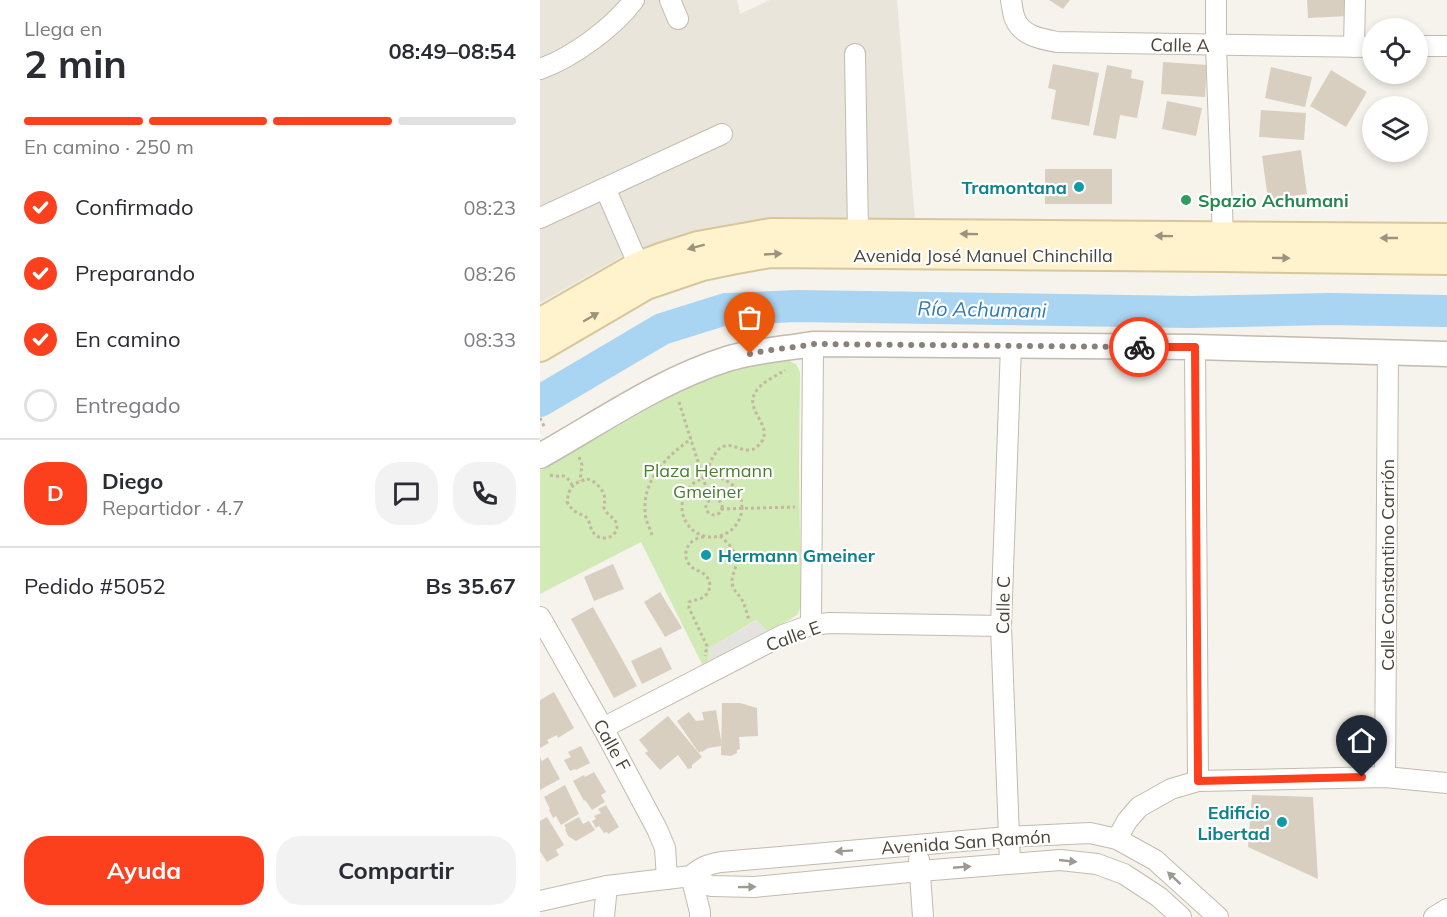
<!DOCTYPE html>
<html lang="es">
<meta charset="utf-8">
<style>
body{margin:0;font-family:Mulish,sans-serif;background:#f2f2f3;color:#2b2b33;height:100vh;display:flex;flex-direction:column;font-size:22px;white-space:nowrap}
*{box-sizing:border-box;margin:0}
p{font-size:20px;color:#7c7c81}
.icon{flex:none;width:33px;height:33px;fill:none;stroke:currentColor;stroke-width:2;stroke-linecap:round;stroke-linejoin:round}
.map{position:relative;flex:1;overflow:hidden}
.details{display:flex;flex-direction:column;background:#fff;width:540px}
.details>*{flex:none}
.tools{position:absolute;left:822px;top:18px;display:grid;gap:12px}
.tools a{display:grid;place-items:center;width:66px;height:66px;border-radius:50%;background:#fff;box-shadow:0 3px 9px #0003;font-size:30px}
.pin{position:absolute;display:grid;place-items:center;width:51px;height:51px;color:#fff;margin:-62px -26px;border-radius:50% 50% 50% 0;rotate:-45deg;box-shadow:0 0 6px #0007}
.pin .icon{rotate:45deg}
.courier{position:absolute;display:grid;place-items:center;width:60px;height:60px;margin:-30px;border:4px solid #fc3f1d;border-radius:50%;background:#fff;color:#222;box-shadow:0 2px 8px #0007}
.headline em{font-style:normal;font-weight:700}
.headline div{display:flex;flex-direction:column-reverse}
.headline{display:flex;align-items:center;justify-content:space-between;height:102px;padding:0 24px}
h1{font-size:39px;font-weight:700;line-height:45px}
.bar{display:grid;grid-template-columns:repeat(4,1fr);gap:9px 6px;align-content:center;height:72px;padding:0 24px}
.bar i{height:8px;border-radius:4px;background:#e1e1e2}
.bar .on{background:#fc3f1d}
.bar p{grid-column:span 4}
.line{display:flex;align-items:center;gap:15px;padding:0 24px;border-top:2px solid #e1e1e2}
.line div{flex:1}
.round{display:grid;place-items:center;flex:none;width:63px;height:63px;border-radius:24px;background:#f2f2f3}
ol{padding:0 24px;list-style:none}
li{display:flex;align-items:center;gap:18px;height:66px}
li p{margin-inline-start:auto}
li .icon{padding:6px;border-radius:50%;background:#fc3f1d;color:#fff;stroke-width:4}
li:last-child{color:#7c7c81}
li i{width:33px;height:33px;border:3px solid #e1e1e2;border-radius:50%}
.primary-button{display:flex;gap:12px;margin-top:auto;padding:12px 24px}
.primary-button a{flex:1;height:69px;border-radius:24px;background:#fc3f1d;color:#fff;font-size:24px;font-weight:700;line-height:69px;text-align:center}
.primary-button a+a{background:#f2f2f3;color:#2b2b33}
main{display:flex;flex:1;min-height:0}
.map>svg:first-child{display:block}
.residential{fill:#eae5da}
.green{fill:#d2eab5}
.parking{fill:#e5e3e0}
.lines{fill:none;stroke-linecap:round;stroke-linejoin:round}
.river{stroke:#a9d4f2;stroke-width:32}
.building{fill:#d8cfc1}
.minor-casing{stroke:#c2bbae;stroke-width:22}
.tertiary-casing{stroke:#c2bbae;stroke-width:27}
.secondary-casing{stroke:#d6c79b;stroke-width:32}
.path{stroke:#c4b79f;stroke-width:3;stroke-dasharray:3 3;stroke-linecap:butt}
.minor{stroke:#fff;stroke-width:20}
.tertiary{stroke:#fff;stroke-width:24}
.secondary{stroke:#fff3cd;stroke-width:28}
.oneway{fill:#9c937c}
.oneway2{fill:#9c9892}
.done{stroke:#878178;stroke-width:6;stroke-dasharray:0 10.8}
.route{stroke:#fc3f1d;stroke-width:8}
.culture-dot{fill:#0f9aa8;stroke:#fff;stroke-width:2}
.leisure-dot{fill:#2e9e5b;stroke:#fff;stroke-width:2}
.labels{text-anchor:middle;dominant-baseline:central;stroke-width:4.5;stroke-linejoin:round;paint-order:stroke}
.street-label{font-size:18px;fill:#4b4439;stroke:#fff}
.culture-label{font-size:18px;font-weight:bold;fill:#0d838f;stroke:#fff;text-anchor:end}
.leisure-label{font-size:18px;font-weight:bold;fill:#27864d;stroke:#fff;text-anchor:start}
.park-label{font-size:18px;fill:#4a7f2a;stroke:#fff}
.water-label{font-size:20px;font-style:italic;fill:#2e7ab2;stroke:#fff}
</style>
<main>
<section class="details">
<div class="headline"><div><h1>2 min</h1><p>Llega en</p></div><em>08:49–08:54</em></div>
<div class="bar"><i class="on"></i><i class="on"></i><i class="on"></i><i></i><p>En camino · 250 m</p></div>
<ol>
<li><svg class="icon" aria-label="check" viewBox="0 0 24 24"><path d="M5 12l5 5 9-10"/></svg>Confirmado<p>08:23</p></li>
<li><svg class="icon" aria-label="check" viewBox="0 0 24 24"><path d="M5 12l5 5 9-10"/></svg>Preparando<p>08:26</p></li>
<li><svg class="icon" aria-label="check" viewBox="0 0 24 24"><path d="M5 12l5 5 9-10"/></svg>En camino<p>08:33</p></li>
<li><i></i>Entregado</li>
</ol>
<div class="line" style="height:108px"><b class="round" style="background:#fc3f1d;color:#fff">D</b><div><b>Diego</b><p>Repartidor · 4.7</p></div><a class="round"><svg class="icon" aria-label="chat" viewBox="0 0 24 24"><path d="M4 5h16v11H9l-5 4z"/></svg></a><a class="round"><svg class="icon" aria-label="phone" viewBox="0 0 24 24"><path d="M5 4h4l2 5-3 2q2 4 5 5l2-3 5 2v4C11 20 4 13 5 4z"/></svg></a></div>
<div class="line" style="height:78px"><div>Pedido #5052</div><b>Bs 35.67</b></div>
<div class="primary-button"><a>Ayuda</a><a>Compartir</a></div>
</section>
<div class="map">
<svg width="907" height="917" viewBox="0 0 907 917">
<rect width="100%" height="100%" fill="#f6f3ec"/>
<!-- residential -->
<path class="residential" d="M0 0H197L200 14 230 0H357L375 220 236 218 182 228 95 249 0 303Z"/>
<!-- green -->
<path class="green" d="M247 360 256 364 260 372 259 469 261 605 258 614 251 619 227 631 216 620 170 648 168 663 163 666 101 542 0 594V471L153 383 175 374 204 366Z"/>
<!-- parking -->
<path class="parking" d="M217 620 227 631 168 663 170 648Z"/>
<g class="lines">
<!-- river -->
<path class="river" d="M0 401 122 329 186 309 257 306 651 312 789 309 907 311"/>
</g>
<!-- building -->
<g class="building">
<path d="M509 0H530L523 9Z"/>
<path d="M767 0H808L809 16 768 18Z"/>
<path d="M623 62 667 65 665 97 621 94Z"/>
<path d="M513 64 559 73 549 126 511 119 516 90 508 88Z"/>
<path d="M567 65 592 70 591 78 604 81 597 118 580 115 576 139 553 135Z"/>
<path d="M731 67 772 77 765 107 725 98Z"/>
<path d="M791 70 827 92 806 127 770 106Z"/>
<path d="M627 101 662 108 656 136 622 129Z"/>
<path d="M721 110 766 113 764 140 719 137Z"/>
<path d="M761 150 767 194 728 199 722 156Z"/>
<rect x="505" y="169" width="67" height="35"/>
<path d="M73 564 84 589 54 601 44 577Z"/>
<path d="M120 592 142 628 125 637 104 602Z"/>
<path d="M53 607 97 686 74 698 31 619Z"/>
<path d="M121 647 132 669 102 684 91 661Z"/>
<path d="M14 692 34 728 18 738 17 735 7 740 9 743 0 748V700Z"/>
<path d="M182 703H200L217 708 218 736 199 737 200 749 197 750V753L191 756 181 755Z"/>
<path d="M176 710 182 746 168 748 162 752 161 751 159 753 137 721 149 712 156 721 164 720 162 712Z"/>
<path d="M128 716 162 757 152 765V768L148 769 138 755 120 770 105 753 108 751 99 740Z"/>
<path d="M41 746 50 763 36 770 35 769 30 771 24 760 31 757 28 752Z"/>
<path d="M8 757 20 779 0 790V758L2 761Z"/>
<path d="M54 772 66 792 61 795 65 802 52 810 45 800 44 801 33 781 44 775 45 777Z"/>
<path d="M25 785 39 814 21 825 16 816 13 818 9 810 10 809 4 797Z"/>
<path d="M712 795 773 797 778 879 708 847Z"/>
<path d="M66 805 79 827 68 834 67 832 64 833 59 826 56 828 52 821 56 819 54 816 61 813 58 809Z"/>
<path d="M7 817 24 845 16 850 19 855 7 862 0 851V821Z"/>
<path d="M39 817 43 824 49 821 55 830 36 841 28 836 25 829 26 828 24 825Z"/>
</g>
<g class="lines">
<defs>
<g id="minor">
<path d="M130 0 138 19"/>
<path d="M471 0C472 6 473 14 475 19 482 36 501 39 517 42L832 47"/>
<path d="M676 0V46L683 237"/>
<path d="M878 46H907"/>
<path d="M814 47 815 0"/>
<path d="M315 54 318 233"/>
<path d="M0 69C32 58 74 27 94 0"/>
<path d="M65 188 99 266"/>
<path d="M0 218 182 134"/>
<path d="M655 347 658 781"/>
<path d="M0 617 63 728 117 829 125 848 127 879"/>
<path d="M271 625 273 344"/>
<path d="M63 728 243 635 271 625 290 623 461 626"/>
<path d="M845 777 848 353"/>
<path d="M577 839 587 821 599 807 631 789 658 781 845 777 907 783"/>
<path d="M379 860 383 917"/>
<path d="M470 863 461 626 471 346"/>
<path d="M151 876 164 884 172 886 214 887 380 871 520 860 557 864 584 874 619 897 641 917"/>
<path d="M151 876 160 912V917"/>
<path d="M0 901 67 886 151 876C161 867 169 864 181 862L468 837 550 833 577 839 615 860 678 917"/>
<path d="M64 917 67 886"/>
<path d="M894 917 907 909"/>
</g>
<path id="tertiary" d="M0 456C61 422 120 380 187 359 215 350 245 349 273 344L655 347 907 354"/>
<g id="secondary">
<path d="M0 323 99 266 123 257 158 246 231 233 907 238"/>
<path d="M0 347 106 285 162 266 191 260 230 253 683 257 907 260"/>
</g>
</defs>
<!-- minor casing -->
<use href="#minor" class="minor-casing"/>
<!-- tertiary casing -->
<use href="#tertiary" class="tertiary-casing"/>
<!-- secondary casing -->
<use href="#secondary" class="secondary-casing"/>
<!-- path -->
<g class="path">
<path d="M139 402 170 500"/>
<path d="M0 418 5 428"/>
<path d="M39 457 42 465 40 481"/>
<path d="M10 475C22 479 24 470 32 485"/>
<circle cx="172" cy="507" r="30"/>
<path d="M165 477C168 468 171 459 177 451 192 434 207 464 222 441 232 425 205 410 215 393 221 382 235 377 245 370"/>
<path d="M47 479C56 481 64 490 65 499 65 503 63 504 64 508 67 516 77 518 77 527 76 539 59 542 53 532 50 528 50 523 48 519 44 514 40 515 36 512 32 510 30 506 27 502 29 487 33 483 47 479Z"/>
<circle cx="174" cy="507" r="8"/>
<path d="M181 509 255 507"/>
<path d="M112 535C110 528 105 520 105 512 103 479 126 457 151 439"/>
<path d="M180 536C188 543 198 552 196 564 195 573 190 577 193 587 195 592 198 594 201 598 205 605 207 613 209 621"/>
<path d="M164 537C151 537 140 552 149 564 153 570 159 570 164 574 173 581 171 593 162 598 158 600 153 600 149 602V608L167 646 165 656"/>
</g>
<!-- minor -->
<use href="#minor" class="minor"/>
<!-- tertiary -->
<use href="#tertiary" class="tertiary"/>
<!-- secondary -->
<use href="#secondary" class="secondary"/>
</g>
<!-- one-way arrows -->
<defs><path id="oneway-solid" d="M-6-.8H1V-3.2L6.5 0L1 3.2V.8H-6Z" transform="scale(1.5)"/></defs>
<g class="oneway">
<use href="#oneway-solid" transform="translate(429 234) rotate(-179)"/>
<use href="#oneway-solid" transform="translate(624 236) rotate(-179)"/>
<use href="#oneway-solid" transform="translate(849 238) rotate(-180)"/>
<use href="#oneway-solid" transform="translate(156 247) rotate(165)"/>
<use href="#oneway-solid" transform="translate(233 254) rotate(-3)"/>
<use href="#oneway-solid" transform="translate(741 258) rotate(1)"/>
<use href="#oneway-solid" transform="translate(51 317) rotate(-30)"/>
</g>
<g class="oneway2">
<use href="#oneway-solid" transform="translate(304 851) rotate(176)"/>
<use href="#oneway-solid" transform="translate(528 861) rotate(6)"/>
<use href="#oneway-solid" transform="translate(422 867) rotate(-5)"/>
<use href="#oneway-solid" transform="translate(634 878) rotate(-137)"/>
<use href="#oneway-solid" transform="translate(207 887) rotate(-1)"/>
</g>
<g class="lines">
<!-- done -->
<path class="done" d="M210 354C231 349 252 348 273 344L599 347"/>
<!-- route -->
<path class="route" d="M599 347H655L658 781 822 777"/>
</g>
<!-- markers -->
<g class="culture-dot">
<circle cx="539" cy="187" r="6"/>
<circle cx="166" cy="555" r="6"/>
<circle cx="742" cy="822" r="6"/>
</g>
<circle class="leisure-dot" cx="646" cy="200" r="6"/>
<g class="labels">
<!-- street labels -->
<g class="street-label">
<text transform="translate(640 45) rotate(1)">Calle A</text>
<text x="443" y="255">Avenida José Manuel Chinchilla</text>
<text transform="translate(847 565) rotate(-90)">Calle Constantino Carrión</text>
<text transform="translate(463 605) rotate(-89)">Calle C</text>
<text transform="translate(253 636) rotate(-20)">Calle E</text>
<text transform="translate(72 745) rotate(61)">Calle F</text>
<text transform="translate(426 842) rotate(-4)">Avenida San Ramón</text>
</g>
<!-- culture labels -->
<g class="culture-label">
<text x="527" y="187">Tramontana</text>
<text x="178" y="555" text-anchor="start">Hermann Gmeiner</text>
<text x="730" y="812">Edificio<tspan x="730" dy="21">Libertad</tspan></text>
</g>
<!-- leisure labels -->
<g class="leisure-label">
<text x="658" y="200">Spazio Achumani</text>
</g>
<!-- park labels -->
<g class="park-label">
<text x="168" y="470">Plaza Hermann<tspan x="168" dy="21">Gmeiner</tspan></text>
</g>
<!-- water labels -->
<g class="water-label">
<text transform="translate(442 309) rotate(1)">Río Achumani</text>
</g>
</g>
</svg>
<div class="tools">
<a><svg class="icon" aria-label="locate" viewBox="0 0 24 24"><circle cx="12" cy="12" r="6"/><path d="M12 2v4M12 18v4M2 12h4M18 12h4"/></svg></a>
<a><svg class="icon" aria-label="layers" viewBox="0 0 24 24"><path d="M12 4l9 5-9 5-9-5zM3 14l9 5 9-5"/></svg></a>
</div>
<div class="pin" style="left:210px;top:354px;background:#ea580c"><svg class="icon" aria-label="bag" viewBox="0 0 24 24"><path d="M5 8h14l-1 12H6zM9 8a3 3 0 0 1 6 0"/></svg></div>
<div class="pin" style="left:822px;top:777px;background:#1f2937"><svg class="icon" aria-label="home" viewBox="0 0 24 24"><path d="M3 11l9-7 9 7M6 9v11h12V9"/></svg></div>
<div class="courier" style="left:599px;top:347px"><svg class="icon" aria-label="bike" viewBox="0 0 24 24"><circle cx="6" cy="16" r="4"/><circle cx="18" cy="16" r="4"/><path d="M6 16l4-8h5l3 8M10 8l3 8H6M13 5h3"/></svg></div>
</div>
</main>
